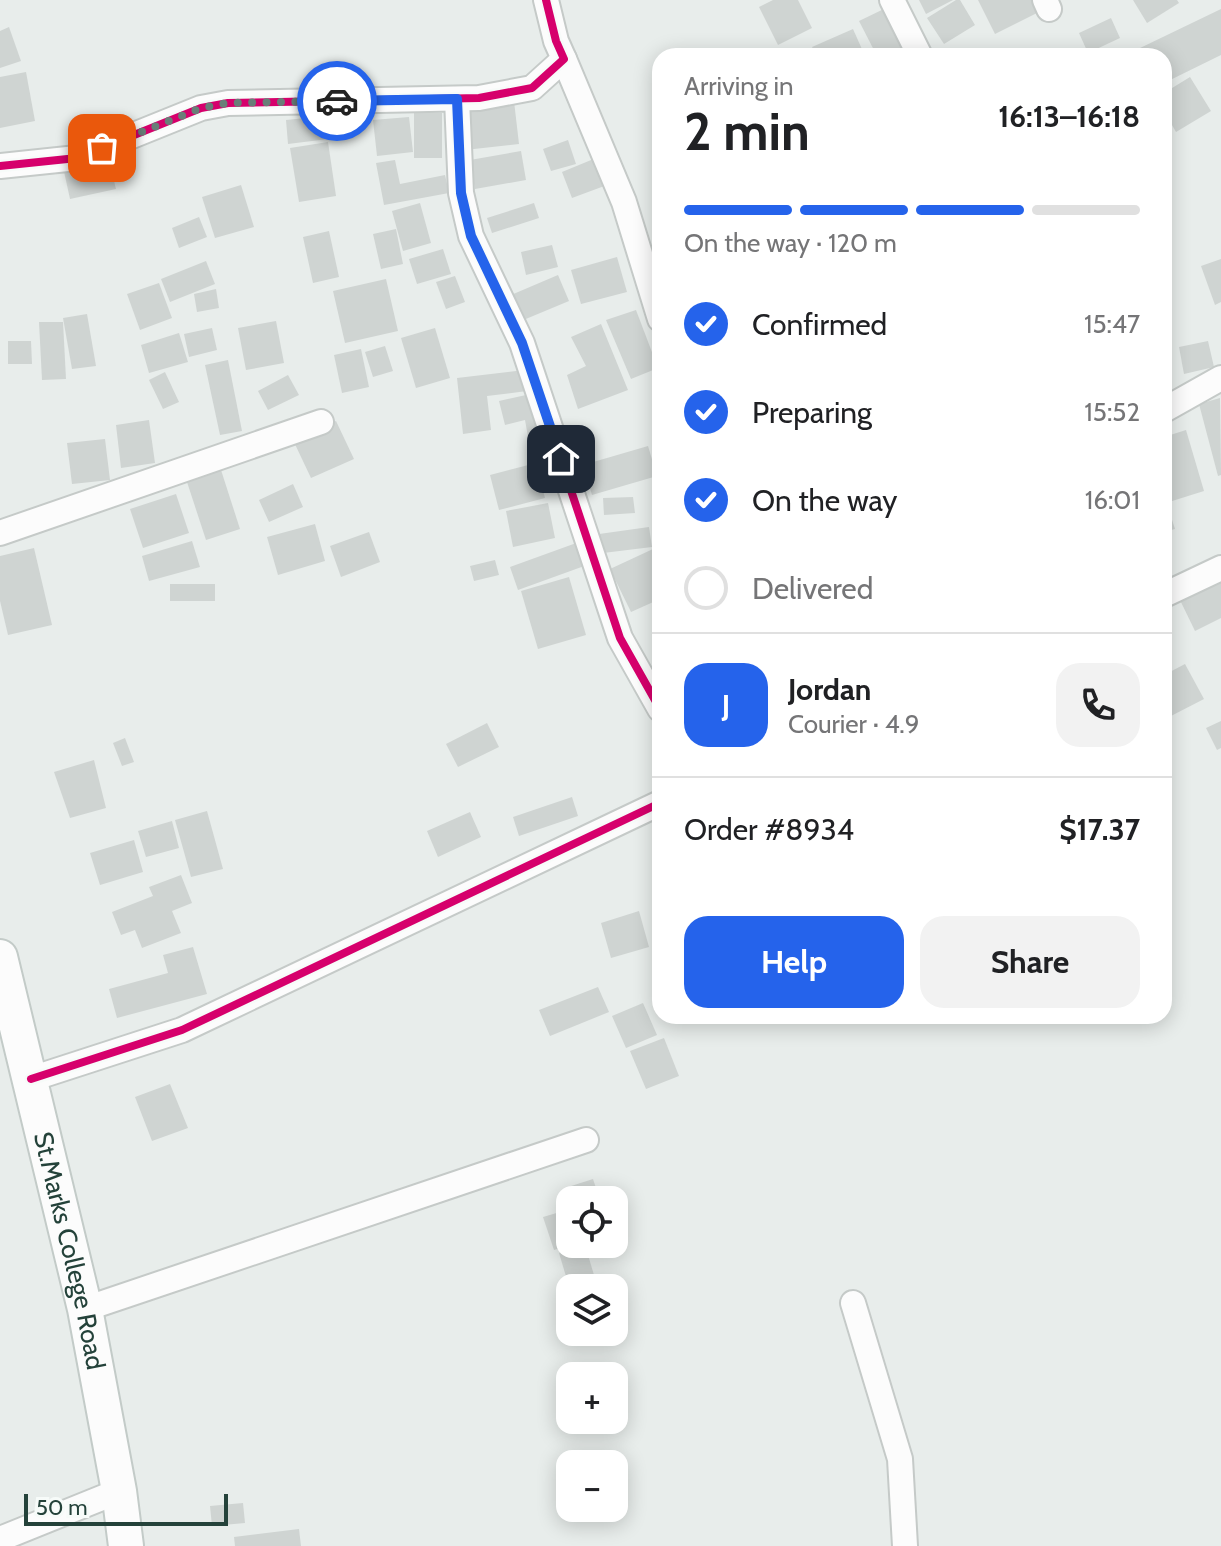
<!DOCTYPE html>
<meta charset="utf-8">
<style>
body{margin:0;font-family:Cabin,sans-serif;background:#f2f2f2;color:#202124;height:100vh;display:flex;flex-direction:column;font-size:30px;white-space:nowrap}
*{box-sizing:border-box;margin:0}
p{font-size:26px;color:#757577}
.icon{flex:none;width:44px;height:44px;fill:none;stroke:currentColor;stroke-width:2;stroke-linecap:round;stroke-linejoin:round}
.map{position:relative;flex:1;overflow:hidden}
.sheet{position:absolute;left:652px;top:48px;width:520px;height:976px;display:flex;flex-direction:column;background:#fff;border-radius:24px;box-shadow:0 4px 20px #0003}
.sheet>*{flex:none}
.tools{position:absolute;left:556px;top:1186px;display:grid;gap:16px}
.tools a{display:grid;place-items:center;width:72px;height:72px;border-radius:16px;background:#fff;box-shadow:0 4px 20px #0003;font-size:40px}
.scale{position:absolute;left:24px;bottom:20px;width:204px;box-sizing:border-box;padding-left:8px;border:4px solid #24423a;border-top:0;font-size:22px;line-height:28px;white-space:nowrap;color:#24423a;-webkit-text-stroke:6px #f7fbf9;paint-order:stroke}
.pin{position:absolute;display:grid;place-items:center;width:68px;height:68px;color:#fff;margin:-34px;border-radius:16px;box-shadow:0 4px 12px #0006}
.courier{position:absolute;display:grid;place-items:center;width:80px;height:80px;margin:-40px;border:6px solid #2563eb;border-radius:50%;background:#fff;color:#222;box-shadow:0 2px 10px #0007}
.overview em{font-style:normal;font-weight:700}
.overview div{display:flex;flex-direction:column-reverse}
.overview{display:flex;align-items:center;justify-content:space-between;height:136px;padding:0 32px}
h1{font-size:52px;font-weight:700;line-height:60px}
.bar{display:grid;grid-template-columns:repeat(4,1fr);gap:12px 8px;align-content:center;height:96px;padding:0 32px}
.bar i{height:10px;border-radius:6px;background:#e0e0e0}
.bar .selected{background:#2563eb}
.bar p{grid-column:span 4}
.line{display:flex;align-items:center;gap:20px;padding:0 32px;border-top:2px solid #e0e0e0}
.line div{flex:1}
.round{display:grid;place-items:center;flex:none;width:84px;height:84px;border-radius:24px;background:#f2f2f2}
ol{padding:0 32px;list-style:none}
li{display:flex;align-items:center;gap:24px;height:88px}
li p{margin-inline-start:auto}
li .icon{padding:8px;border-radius:50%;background:#2563eb;color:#fff;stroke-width:4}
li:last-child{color:#757577}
li i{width:44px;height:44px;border:4px solid #e0e0e0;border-radius:50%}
.cta{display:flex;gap:16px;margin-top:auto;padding:16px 32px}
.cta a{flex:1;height:92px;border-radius:24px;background:#2563eb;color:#fff;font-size:32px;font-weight:700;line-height:92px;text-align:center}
.cta a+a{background:#f2f2f2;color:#202124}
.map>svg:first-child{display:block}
.building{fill:#cfd4d2}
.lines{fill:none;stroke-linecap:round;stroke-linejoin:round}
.street-casing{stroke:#c5cac8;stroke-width:28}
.secondary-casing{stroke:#c3cbc8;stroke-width:38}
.street{stroke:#fcfcfc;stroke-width:24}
.secondary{stroke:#fcfcfc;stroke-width:34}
.cycleway-casing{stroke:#f7fbf9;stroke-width:13}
.cycleway{stroke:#d6006c;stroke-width:8}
.done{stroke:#697e78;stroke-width:8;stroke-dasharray:0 14.4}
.route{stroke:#2563eb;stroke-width:10}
.labels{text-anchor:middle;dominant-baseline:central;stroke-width:7;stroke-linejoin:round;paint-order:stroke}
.street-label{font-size:26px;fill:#24423a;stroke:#f7fbf9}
</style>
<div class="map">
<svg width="1221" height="1546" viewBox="0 0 1221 1546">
<rect width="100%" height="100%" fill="#e8edeb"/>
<!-- building -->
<g class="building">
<path d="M773 0H798L812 28 778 45 759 7Z"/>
<path d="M919 0H953L926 14Z"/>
<path d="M956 0H960L975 25 944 44 927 18Z"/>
<path d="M978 0H1040L1045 9 995 34Z"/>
<path d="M1133 0H1177L1179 3 1147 23Z"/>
<path d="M888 7 910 50 897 56H877L859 21Z"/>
<path d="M1221 9V55L1164 83V56H1141L1138 49Z"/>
<path d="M1111 18 1120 38 1088 53 1079 33Z"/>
<path d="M9 27 21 61 0 68V31Z"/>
<path d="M853 29 865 56H817L812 47Z"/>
<path d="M26 72 35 121 0 128V77Z"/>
<path d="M1190 77 1211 111 1176 132 1164 111V93Z"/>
<path d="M514 101 519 144 465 150 461 107Z"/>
<rect x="414" y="113" width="28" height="45"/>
<path d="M325 116 328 139 288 144 286 120Z"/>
<path d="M409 117 413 152 377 156 373 120Z"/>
<path d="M568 140 576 164 551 171 543 149Z"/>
<path d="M328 142 336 196 299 202 290 148Z"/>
<path d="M521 151 526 180 475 189 470 160Z"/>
<path d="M108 156 116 189 70 199 63 167Z"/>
<path d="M596 158 607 185 572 198 562 172Z"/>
<path d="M395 160 400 184 445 175 449 193 384 205 376 163Z"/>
<path d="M241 185 254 227 215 238 202 197Z"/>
<path d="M420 203 431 243 403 251 392 211Z"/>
<path d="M534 203 539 218 492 233 487 218Z"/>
<path d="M199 217 207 237 179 248 172 228Z"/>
<path d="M396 229 403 264 381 269 373 234Z"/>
<path d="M329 231 339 277 313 283 303 237Z"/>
<path d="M552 245 558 267 526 275 521 252Z"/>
<path d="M443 249 451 274 417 284 409 259Z"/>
<path d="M617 257 627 292 581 304 571 270Z"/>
<path d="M1221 259V302L1215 305 1201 266Z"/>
<path d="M206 261 215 284 170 302 161 279Z"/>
<path d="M558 275 569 301 521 321 511 295Z"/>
<path d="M455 276 465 302 446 309 436 282Z"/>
<path d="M386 279 398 331 345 343 333 291Z"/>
<path d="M159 283 172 318 140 330 127 294Z"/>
<path d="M216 289 219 308 197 312 194 294Z"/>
<path d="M636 310 658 368 631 379 606 320Z"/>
<path d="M87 314 96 366 72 369 63 318Z"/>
<path d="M276 321 284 363 246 370 238 328Z"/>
<path d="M39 322H63L66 379 42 380Z"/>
<path d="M601 324 628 390 578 409 567 375 586 366 571 337Z"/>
<path d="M212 328 217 350 189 357 184 334Z"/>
<path d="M435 328 450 378 416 388 401 338Z"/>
<path d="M179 333 188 362 149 373 141 345Z"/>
<path d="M8 341H31L32 364H8Z"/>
<path d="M1208 341 1214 367 1184 374 1179 347Z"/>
<path d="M385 346 393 371 373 377 365 352Z"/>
<path d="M361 349 369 387 342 393 334 355Z"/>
<path d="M228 360 242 431 220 435 205 365Z"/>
<path d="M524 370 527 391 487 396 491 430 463 434 457 378Z"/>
<path d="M165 372 179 402 163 409 149 380Z"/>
<path d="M288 375 299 395 268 410 258 391Z"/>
<path d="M535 393 544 433 528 437 525 420 505 425 499 401Z"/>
<path d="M1220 398 1221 475 1218 476 1199 404Z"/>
<path d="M149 420 155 463 121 468 116 425Z"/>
<path d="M336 421 354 459 311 478 293 440Z"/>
<path d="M1186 430 1204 491 1169 502 1164 486V437Z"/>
<path d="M105 439 110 480 72 484 67 443Z"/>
<path d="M648 446 657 476 592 495 583 465Z"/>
<path d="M536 463 545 498 499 510 490 475Z"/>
<path d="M221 470 240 529 206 540 187 482Z"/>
<path d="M293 484 303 507 269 522 259 500Z"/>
<path d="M176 494 189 533 143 548 130 509Z"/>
<path d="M1164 495 1175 529 1164 532Z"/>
<path d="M633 497 635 513 604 515 603 498Z"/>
<path d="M548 503 555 538 513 547 506 511Z"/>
<path d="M315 524 325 561 278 575 267 537Z"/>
<path d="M649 527 652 547 595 554 592 535Z"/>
<path d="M369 532 380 562 341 577 330 546Z"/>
<path d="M192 541 200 567 149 581 142 556Z"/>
<path d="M579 542 587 565 518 590 510 567Z"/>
<path d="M34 548 52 625 8 635 0 601V556Z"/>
<path d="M653 549 660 563V599L631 612 610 569Z"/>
<path d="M495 560 499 575 474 581 470 566Z"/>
<path d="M569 577 586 635 538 649 521 591Z"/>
<path d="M1221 578V618L1195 631 1179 598Z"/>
<rect x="170" y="584" width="45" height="17"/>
<path d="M1185 664 1204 699 1171 716 1164 704V675Z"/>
<path d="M1221 721V748L1217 750 1206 728Z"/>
<path d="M487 723 499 747 458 767 446 744Z"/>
<path d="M125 738 134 762 122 766 113 743Z"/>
<path d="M94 760 106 808 70 818 54 772Z"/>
<path d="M572 797 578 816 519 836 513 817Z"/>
<path d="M207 811 223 869 191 877 175 820Z"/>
<path d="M470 812 481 837 438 857 427 831Z"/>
<path d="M172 821 179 848 146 857 138 831Z"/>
<path d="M134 840 143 872 100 885 90 853Z"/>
<path d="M181 875 192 903 172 911 181 933 142 948 135 930 121 935 112 912 153 896 149 887Z"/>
<path d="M639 911 649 947 611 958 601 923Z"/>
<path d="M193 947 207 994 117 1018 109 989 168 973 163 955Z"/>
<path d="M598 987 609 1012 550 1036 539 1010Z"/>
<path d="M643 1003 657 1035 626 1048 612 1016Z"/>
<path d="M664 1038 679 1076 646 1089 630 1051Z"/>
<path d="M170 1084 188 1128 152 1141 135 1097Z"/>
<path d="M593 1179 600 1200H572L568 1187Z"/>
<path d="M570 1209V1245L554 1250 543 1217Z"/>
<path d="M585 1245 594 1275 568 1283 559 1253Z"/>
<path d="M243 1503 245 1523 212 1526 210 1506Z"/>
<path d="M299 1529 301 1546H235L234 1537Z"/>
</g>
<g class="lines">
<defs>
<g id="street">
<path d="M892 0 920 56"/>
<path d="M1045 0 1049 9"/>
<path d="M564 59 624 202 660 319"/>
<path d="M457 99 461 193 471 236 522 343 620 638 660 709"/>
<path d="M0 166 77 158 201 108 228 103 479 98 532 88 564 59 556 41 546 0"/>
<path d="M1164 410 1221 378"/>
<path d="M0 533 321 422"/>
<path d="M1164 595 1221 568"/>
<path d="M31 1079 182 1030 660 803"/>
<path d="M853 1303 900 1459 905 1546"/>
<path d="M85 1309 586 1140"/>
<path d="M0 1539 119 1491"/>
</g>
<g id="secondary">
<path id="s1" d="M0 957 85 1309 119 1491 126 1546"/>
</g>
</defs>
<!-- street casing -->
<use href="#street" class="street-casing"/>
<!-- secondary casing -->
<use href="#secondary" class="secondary-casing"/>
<!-- street -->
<use href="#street" class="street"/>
<!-- secondary -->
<use href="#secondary" class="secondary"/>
<defs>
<g id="cycleway">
<path d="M457 99 461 193 471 236 522 343 620 638 660 709"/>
<path d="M0 166 77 158 201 108 228 103 479 98 532 88 564 59 556 41 546 0"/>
<path d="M31 1079 182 1030 660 803"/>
</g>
</defs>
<!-- cycleway casing -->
<use href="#cycleway" class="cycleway-casing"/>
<!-- cycleway -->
<use href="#cycleway" class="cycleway"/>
</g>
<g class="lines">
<!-- done -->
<path class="done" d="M102 148 201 108 228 103 337 101"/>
<!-- route -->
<path class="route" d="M337 101 457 99 461 193 471 236 522 343 561 459"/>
</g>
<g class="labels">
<!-- street labels -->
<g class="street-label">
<text stroke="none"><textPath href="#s1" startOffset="302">St.Marks College Road</textPath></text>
</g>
</g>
</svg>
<div class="tools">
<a><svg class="icon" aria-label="locate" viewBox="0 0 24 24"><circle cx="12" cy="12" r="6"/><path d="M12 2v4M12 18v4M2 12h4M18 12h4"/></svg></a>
<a><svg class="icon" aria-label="layers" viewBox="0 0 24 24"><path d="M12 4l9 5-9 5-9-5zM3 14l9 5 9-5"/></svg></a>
<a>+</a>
<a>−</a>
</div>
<div class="scale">50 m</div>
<div class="pin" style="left:102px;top:148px;background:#ea580c"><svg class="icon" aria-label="bag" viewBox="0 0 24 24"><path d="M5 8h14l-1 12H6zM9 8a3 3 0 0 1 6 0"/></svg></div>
<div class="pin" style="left:561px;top:459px;background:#1f2937"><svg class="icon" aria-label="home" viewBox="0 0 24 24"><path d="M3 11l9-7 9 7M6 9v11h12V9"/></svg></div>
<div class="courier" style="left:337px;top:101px"><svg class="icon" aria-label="car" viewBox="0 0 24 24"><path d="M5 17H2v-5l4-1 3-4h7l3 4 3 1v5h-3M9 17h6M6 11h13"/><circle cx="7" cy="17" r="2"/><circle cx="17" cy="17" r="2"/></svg></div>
<section class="sheet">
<div class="overview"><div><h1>2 min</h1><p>Arriving in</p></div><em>16:13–16:18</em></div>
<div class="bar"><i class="selected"></i><i class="selected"></i><i class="selected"></i><i></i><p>On the way · 120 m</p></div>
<ol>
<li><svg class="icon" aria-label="check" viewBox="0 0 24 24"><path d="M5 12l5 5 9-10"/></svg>Confirmed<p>15:47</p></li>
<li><svg class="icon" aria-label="check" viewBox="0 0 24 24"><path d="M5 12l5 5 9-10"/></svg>Preparing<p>15:52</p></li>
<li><svg class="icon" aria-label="check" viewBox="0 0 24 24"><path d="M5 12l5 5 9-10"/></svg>On the way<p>16:01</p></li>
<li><i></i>Delivered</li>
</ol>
<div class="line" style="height:144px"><b class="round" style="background:#2563eb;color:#fff">J</b><div><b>Jordan</b><p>Courier · 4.9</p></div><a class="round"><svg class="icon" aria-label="phone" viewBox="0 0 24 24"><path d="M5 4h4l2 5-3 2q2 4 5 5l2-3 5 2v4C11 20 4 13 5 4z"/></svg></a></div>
<div class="line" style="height:104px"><div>Order #8934</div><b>$17.37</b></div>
<div class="cta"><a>Help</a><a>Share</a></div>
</section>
</div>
